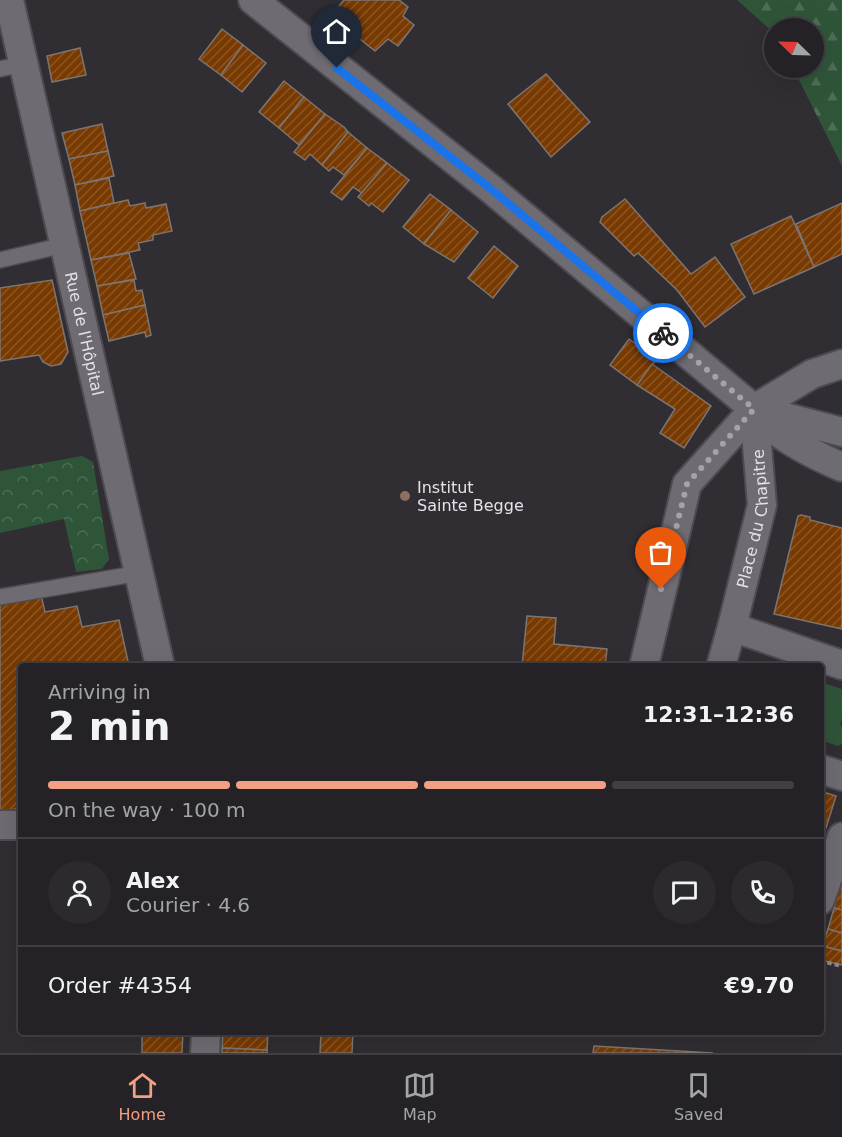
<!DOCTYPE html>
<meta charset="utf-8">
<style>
body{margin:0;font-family:"DejaVu Sans",sans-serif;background:#2c2a2e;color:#f1f3f6;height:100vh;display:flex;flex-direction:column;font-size:22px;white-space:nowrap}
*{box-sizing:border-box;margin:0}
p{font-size:20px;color:#a3a4a7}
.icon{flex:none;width:33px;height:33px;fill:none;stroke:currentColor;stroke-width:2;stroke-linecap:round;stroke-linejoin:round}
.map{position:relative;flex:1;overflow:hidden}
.panel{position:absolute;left:18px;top:663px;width:806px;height:372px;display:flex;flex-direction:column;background:#242226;border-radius:6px;box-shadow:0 6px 24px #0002,0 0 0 2px #413f43}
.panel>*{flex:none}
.needle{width:39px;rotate:293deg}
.buttons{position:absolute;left:764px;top:18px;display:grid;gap:12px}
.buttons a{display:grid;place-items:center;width:60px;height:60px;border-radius:50%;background:#242226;box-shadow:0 6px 24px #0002,0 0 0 2px #413f43;font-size:30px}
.pin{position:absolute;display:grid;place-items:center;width:51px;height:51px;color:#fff;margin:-62px -26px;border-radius:50% 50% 50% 0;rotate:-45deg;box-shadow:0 0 6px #0007}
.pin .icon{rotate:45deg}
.courier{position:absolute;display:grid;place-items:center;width:60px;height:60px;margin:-30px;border:4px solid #1a73e8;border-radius:50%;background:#fff;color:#222;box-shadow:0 2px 8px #0007}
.head em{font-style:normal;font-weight:600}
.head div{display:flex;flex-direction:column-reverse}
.head{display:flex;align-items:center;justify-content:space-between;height:102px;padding:0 30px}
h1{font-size:39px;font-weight:600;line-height:45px}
.bar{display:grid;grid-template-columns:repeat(4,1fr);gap:9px 6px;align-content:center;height:72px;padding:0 30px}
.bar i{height:8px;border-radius:4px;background:#413f43}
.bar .active{background:#f39f83}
.bar p{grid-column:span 4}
.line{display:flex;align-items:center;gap:15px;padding:0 30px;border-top:2px solid #413f43}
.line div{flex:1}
.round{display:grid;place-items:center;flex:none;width:63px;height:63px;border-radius:32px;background:#2c2a2e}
.tabs{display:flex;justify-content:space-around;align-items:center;height:84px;border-top:2px solid #413f43;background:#242226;font-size:16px;color:#a3a4a7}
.tabs a{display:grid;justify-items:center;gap:3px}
.tabs .active{color:#f39f83}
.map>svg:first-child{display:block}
.green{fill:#2f5539}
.forest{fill:url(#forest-firs)}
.park{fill:url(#park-crowns)}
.building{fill:url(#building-hatch);stroke:#7c7571;stroke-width:1.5}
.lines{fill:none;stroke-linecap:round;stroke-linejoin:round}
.service-casing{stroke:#4d4b50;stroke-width:18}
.minor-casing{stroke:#4d4b50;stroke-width:32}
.path{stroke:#8c8a8f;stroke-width:4;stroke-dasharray:4.5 3;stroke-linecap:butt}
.service{stroke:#6e6b72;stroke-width:15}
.minor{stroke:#6e6b72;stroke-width:28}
.done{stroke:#a5a3a7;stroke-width:6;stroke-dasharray:0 10.8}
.route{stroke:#1a73e8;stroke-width:8}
.education-dot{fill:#8d6e63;stroke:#302d33;stroke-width:2}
.labels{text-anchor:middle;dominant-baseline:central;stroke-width:4.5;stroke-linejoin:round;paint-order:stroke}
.street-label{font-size:16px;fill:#e4e2e6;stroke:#302d33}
.poi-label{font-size:16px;fill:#e4e2e6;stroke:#302d33;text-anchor:start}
</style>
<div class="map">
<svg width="842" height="1053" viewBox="0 0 842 1053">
<defs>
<pattern id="forest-firs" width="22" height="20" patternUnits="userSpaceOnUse" patternTransform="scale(1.5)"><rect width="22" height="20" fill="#2f5539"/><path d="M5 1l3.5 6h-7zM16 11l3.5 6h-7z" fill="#4d6d56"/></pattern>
<pattern id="park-crowns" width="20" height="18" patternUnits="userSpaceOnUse" patternTransform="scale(1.5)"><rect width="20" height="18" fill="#2f5539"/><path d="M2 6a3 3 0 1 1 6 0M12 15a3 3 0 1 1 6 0" fill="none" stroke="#4d6d56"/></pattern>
<pattern id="building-hatch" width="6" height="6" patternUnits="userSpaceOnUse" patternTransform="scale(1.5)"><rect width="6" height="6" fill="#783a00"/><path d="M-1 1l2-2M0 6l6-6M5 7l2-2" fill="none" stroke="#8b5625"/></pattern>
</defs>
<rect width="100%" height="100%" fill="#302d33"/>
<!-- green -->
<path class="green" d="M820 682 842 689V719L840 725 842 726V744L838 746 821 740Z"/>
<!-- forest -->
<path class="forest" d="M737 0H842V166L793 68H813V28H774V33Z"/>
<!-- park -->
<path class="park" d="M82 456 93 462 109 559 102 569 76 572 64 519 0 533V471Z"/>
<!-- building -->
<g class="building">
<path d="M344 0H399L408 7 403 16 414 25 398 46 388 39 375 51 331 16Z"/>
<path d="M222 29 243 45 221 75 199 59Z"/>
<path d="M243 45 266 63 242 92 221 75Z"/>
<path d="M80 48 86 75 52 82 47 56Z"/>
<path d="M546 74 590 122 551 157 508 104Z"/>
<path d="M284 81 304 97 279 128 259 112Z"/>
<path d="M304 97 325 114 299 145 279 128Z"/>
<path d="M325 114 344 127 348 132 322 165 310 154 305 160 294 152Z"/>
<path d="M102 124 108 151 69 159 62 133Z"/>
<path d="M348 132 367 148 344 175 333 167 329 171 322 165Z"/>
<path d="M367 148 387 163 362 193 353 187 342 200 331 192Z"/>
<path d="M108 151 114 176 75 185 69 159Z"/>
<path d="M387 163 409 180 383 212 371 203 369 206 358 197Z"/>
<path d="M109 178 114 203 80 211 75 185Z"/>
<path d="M430 194 451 210 424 244 403 227Z"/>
<path d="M625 199 691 274 715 257 745 297 705 327 677 290 638 253 634 256 600 222 602 217Z"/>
<path d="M128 200 130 206 145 203 146 208 166 204 172 231 153 235V240L138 243 140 250 91 260 80 211Z"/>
<path d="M842 203V254L814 267 796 224Z"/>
<path d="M451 210 478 232 454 262 424 244Z"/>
<path d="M791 216 814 267 754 294 731 244Z"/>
<path d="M494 246 518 266 493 298 468 278Z"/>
<path d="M129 253 136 279 97 286 91 260Z"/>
<path d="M52 280 68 352 61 364 51 366 43 362 39 355 0 361V288Z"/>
<path d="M134 280 136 291 142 290 145 305 103 315 97 286Z"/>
<path d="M145 305 151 335 146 337 145 332 109 341 103 315Z"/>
<path d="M629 339 657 359 637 385 610 365Z"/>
<path d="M652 364 711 406 684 448 660 433 675 409 637 385Z"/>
<path d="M801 515 810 517V520L842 528V629L774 614 797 520 798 516Z"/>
<path d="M41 595 45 612 77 606 82 627 119 620 129 666H21V808L0 812V603Z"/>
<path d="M527 616 556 618 554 644 607 649 605 666H522Z"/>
<path d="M820 791 836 796 826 828 820 826Z"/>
<path d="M840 885H842V910L834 908Z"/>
<path d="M834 908 842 910V933L828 929Z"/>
<path d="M828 929 842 933V951L822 946Z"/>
<path d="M822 946 842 951V965L820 960Z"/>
<path d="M142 1032H183L182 1053H142Z"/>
<path d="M223 1032H268L267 1050 222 1048Z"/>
<path d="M321 1032H353L352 1053H320Z"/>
<path d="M594 1046 713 1053H593Z"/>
<path d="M222 1048 267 1050V1053H222Z"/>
</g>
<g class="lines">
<defs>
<g id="service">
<path d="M0 69 24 64"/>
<path d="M0 260 64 245"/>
<path d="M0 597 140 573"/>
</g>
<g id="minor">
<path id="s1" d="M9 0 160 666"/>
<path d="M253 0 491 189 754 409C769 433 816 456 842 467"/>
<path d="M842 364 812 374 754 409 842 432"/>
<path id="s2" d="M732 627 762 505 754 409"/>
<path d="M644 666 687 484 754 409"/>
<path d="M721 666 732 627 842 665"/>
<path d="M820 769 842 776"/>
<path d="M0 825H21"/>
<path d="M820 900 842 837"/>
<path d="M205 1053 206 1032"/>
</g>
</defs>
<!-- service casing -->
<use href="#service" class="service-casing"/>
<!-- minor casing -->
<use href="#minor" class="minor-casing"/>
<!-- path -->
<path class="path" d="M820 961 842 966"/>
<!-- service -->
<use href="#service" class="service"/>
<!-- minor -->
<use href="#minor" class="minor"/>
</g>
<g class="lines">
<!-- done -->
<path class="done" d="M661 589 687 484 754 409 663 333"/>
<!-- route -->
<path class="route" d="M337 68 491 189 663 333"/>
</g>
<!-- markers -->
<circle class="education-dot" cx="405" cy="496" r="6"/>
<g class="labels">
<!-- street labels -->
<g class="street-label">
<text stroke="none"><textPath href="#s1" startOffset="342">Rue de l'Hôpital</textPath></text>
<text stroke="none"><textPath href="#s2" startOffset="111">Place du Chapitre</textPath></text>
</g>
<!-- poi labels -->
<g class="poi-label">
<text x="417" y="487">Institut<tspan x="417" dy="18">Sainte Begge</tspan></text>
</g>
</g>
</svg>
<div class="buttons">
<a><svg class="needle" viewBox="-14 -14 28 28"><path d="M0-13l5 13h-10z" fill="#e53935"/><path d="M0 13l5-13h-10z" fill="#a3a4a7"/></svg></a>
</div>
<div class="pin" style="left:661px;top:589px;background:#ea580c"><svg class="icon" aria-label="bag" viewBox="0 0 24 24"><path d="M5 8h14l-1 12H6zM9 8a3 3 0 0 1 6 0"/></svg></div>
<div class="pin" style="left:337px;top:68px;background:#1f2937"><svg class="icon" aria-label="home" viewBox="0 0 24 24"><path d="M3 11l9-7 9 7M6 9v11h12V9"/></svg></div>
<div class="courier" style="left:663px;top:333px"><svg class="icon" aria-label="bike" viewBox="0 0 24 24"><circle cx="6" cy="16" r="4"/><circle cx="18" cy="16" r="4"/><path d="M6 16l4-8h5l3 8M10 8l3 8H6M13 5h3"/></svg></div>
<section class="panel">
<div class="head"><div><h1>2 min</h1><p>Arriving in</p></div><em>12:31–12:36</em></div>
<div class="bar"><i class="active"></i><i class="active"></i><i class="active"></i><i></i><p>On the way · 100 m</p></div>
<div class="line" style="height:108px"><a class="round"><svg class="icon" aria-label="person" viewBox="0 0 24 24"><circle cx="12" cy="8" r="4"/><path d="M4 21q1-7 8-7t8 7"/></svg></a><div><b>Alex</b><p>Courier · 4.6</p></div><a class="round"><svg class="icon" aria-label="chat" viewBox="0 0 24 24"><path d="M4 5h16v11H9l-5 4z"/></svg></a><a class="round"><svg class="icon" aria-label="phone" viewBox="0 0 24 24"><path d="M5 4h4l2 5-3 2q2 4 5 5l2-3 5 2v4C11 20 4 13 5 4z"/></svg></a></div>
<div class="line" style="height:78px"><div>Order #4354</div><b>€9.70</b></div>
</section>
</div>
<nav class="tabs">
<a class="active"><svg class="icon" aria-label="home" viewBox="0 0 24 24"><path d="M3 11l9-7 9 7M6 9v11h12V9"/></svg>Home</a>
<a><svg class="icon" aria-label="map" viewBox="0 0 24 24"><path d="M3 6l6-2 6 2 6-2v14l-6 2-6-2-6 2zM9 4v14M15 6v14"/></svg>Map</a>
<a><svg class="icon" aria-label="saved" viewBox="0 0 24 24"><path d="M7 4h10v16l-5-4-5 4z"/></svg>Saved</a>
</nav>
